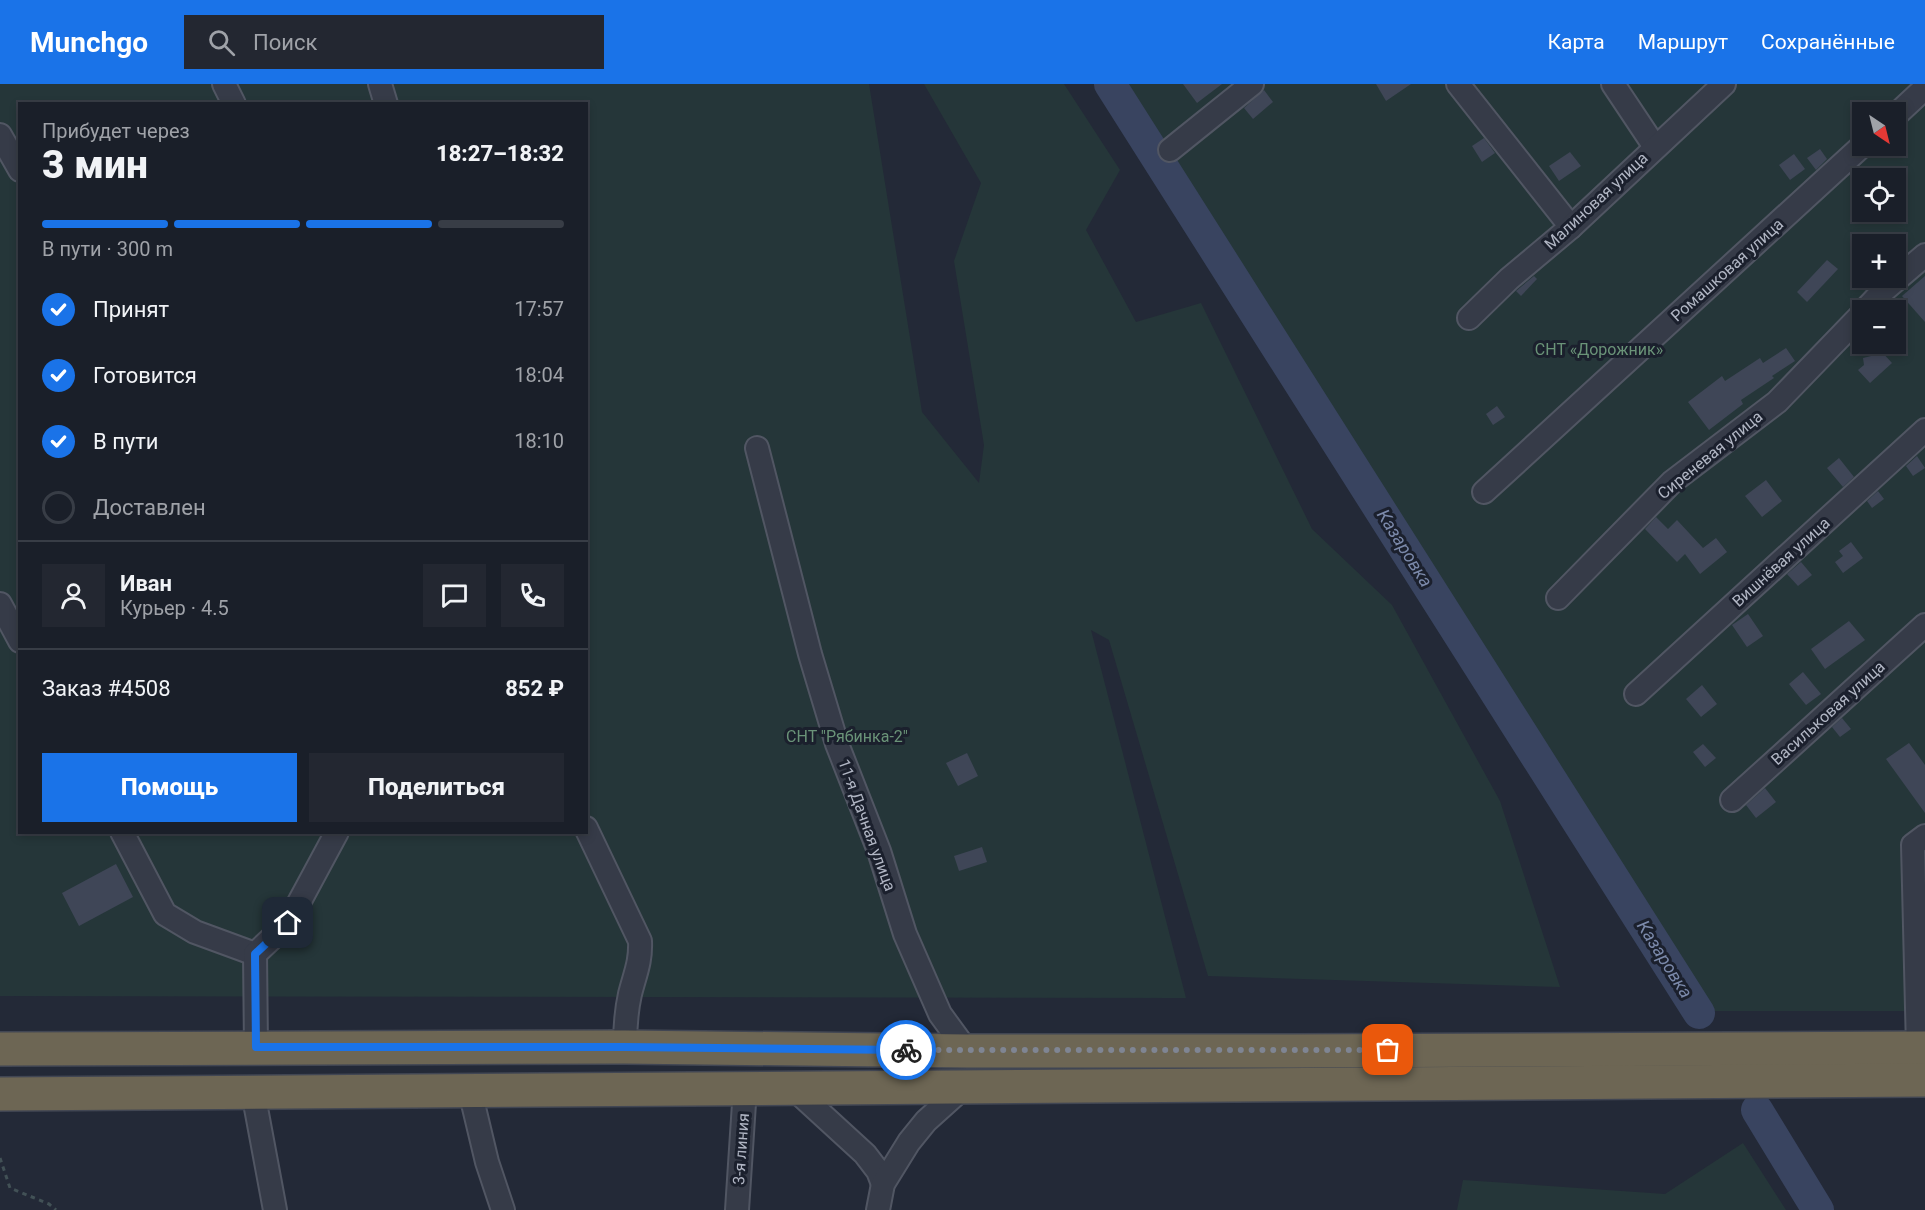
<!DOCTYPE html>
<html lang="ru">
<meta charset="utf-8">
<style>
body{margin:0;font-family:Roboto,sans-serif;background:#232731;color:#f1f3f6;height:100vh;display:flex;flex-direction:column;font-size:22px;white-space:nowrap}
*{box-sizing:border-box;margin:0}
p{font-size:20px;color:#9fa2a8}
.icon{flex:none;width:33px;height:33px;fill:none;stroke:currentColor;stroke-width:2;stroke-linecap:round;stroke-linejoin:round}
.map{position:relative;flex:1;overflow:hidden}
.details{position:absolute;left:18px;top:18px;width:570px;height:732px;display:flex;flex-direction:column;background:#1a1f29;border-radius:0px;box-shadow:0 3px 9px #0003,0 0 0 2px #383d46}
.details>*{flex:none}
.needle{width:39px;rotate:145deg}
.fabs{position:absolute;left:1852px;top:18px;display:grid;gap:12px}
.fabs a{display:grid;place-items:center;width:54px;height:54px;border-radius:0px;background:#1a1f29;box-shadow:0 3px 9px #0003,0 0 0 2px #383d46;font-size:30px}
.pin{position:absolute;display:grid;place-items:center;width:51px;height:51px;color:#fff;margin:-26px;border-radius:12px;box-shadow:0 3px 9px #0006}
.courier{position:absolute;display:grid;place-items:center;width:60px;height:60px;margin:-30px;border:4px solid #1a73e8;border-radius:50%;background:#fff;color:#222;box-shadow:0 2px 8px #0007}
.head em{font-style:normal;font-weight:800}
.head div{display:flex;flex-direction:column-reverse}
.head{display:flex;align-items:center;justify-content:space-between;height:102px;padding:0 24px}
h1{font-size:39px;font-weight:800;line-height:45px}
.bar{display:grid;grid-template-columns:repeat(4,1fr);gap:9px 6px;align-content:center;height:72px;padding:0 24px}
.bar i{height:8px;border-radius:4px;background:#383d46}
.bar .current{background:#1a73e8}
.bar p{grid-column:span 4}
.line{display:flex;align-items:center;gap:15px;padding:0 24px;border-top:2px solid #383d46}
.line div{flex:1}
.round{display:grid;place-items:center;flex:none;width:63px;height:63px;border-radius:0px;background:#232731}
ol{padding:0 24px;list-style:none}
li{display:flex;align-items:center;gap:18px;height:66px}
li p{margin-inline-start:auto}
li .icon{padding:6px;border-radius:50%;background:#1a73e8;color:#fff;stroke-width:4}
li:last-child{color:#9fa2a8}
li i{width:33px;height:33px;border:3px solid #383d46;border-radius:50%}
.cta{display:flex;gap:12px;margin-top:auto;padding:12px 24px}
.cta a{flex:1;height:69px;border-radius:0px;background:#1a73e8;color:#fff;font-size:24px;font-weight:800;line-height:69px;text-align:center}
.cta a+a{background:#232731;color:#f1f3f6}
header{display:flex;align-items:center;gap:36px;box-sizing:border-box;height:84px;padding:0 30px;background:#1a73e8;color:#fff}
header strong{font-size:28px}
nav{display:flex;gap:33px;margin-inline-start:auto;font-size:21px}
.search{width:420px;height:54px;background:#232731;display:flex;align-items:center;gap:15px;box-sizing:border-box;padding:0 21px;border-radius:0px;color:#9fa2a8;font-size:22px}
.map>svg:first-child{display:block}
.green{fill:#253639;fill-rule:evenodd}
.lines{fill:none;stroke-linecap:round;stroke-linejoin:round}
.river{stroke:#394460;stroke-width:32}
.building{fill:#3f4657}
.minor-casing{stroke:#515663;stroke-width:26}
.highway-casing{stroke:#414653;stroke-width:36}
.path{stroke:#425156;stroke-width:3;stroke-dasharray:4.5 4.5;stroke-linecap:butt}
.minor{stroke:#363b48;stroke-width:22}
.highway{stroke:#6d6654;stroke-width:33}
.done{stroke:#7f8593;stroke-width:6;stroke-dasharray:0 10.8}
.route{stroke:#1a73e8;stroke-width:8}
.labels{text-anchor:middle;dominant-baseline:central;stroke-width:6;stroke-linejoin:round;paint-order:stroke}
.street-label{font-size:16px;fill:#b1b6c4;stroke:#1b202d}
.park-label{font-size:16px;fill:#6a9378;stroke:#1b202d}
.water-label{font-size:18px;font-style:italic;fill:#7b89aa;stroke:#1b202d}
</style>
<header>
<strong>Munchgo</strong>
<div class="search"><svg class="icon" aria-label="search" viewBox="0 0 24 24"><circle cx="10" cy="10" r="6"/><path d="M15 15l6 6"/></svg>Поиск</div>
<nav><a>Карта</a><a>Маршрут</a><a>Сохранённые</a></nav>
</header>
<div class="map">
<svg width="1925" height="1126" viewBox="0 0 1925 1126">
<rect width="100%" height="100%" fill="#232937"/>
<!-- green -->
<g class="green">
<path d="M0 0H869L922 328 979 399 984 361 954 177 981 99 924 0H1064L1120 86 1086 146 1136 238 1201 219 1312 445 1392 521 1500 717 1560 903 1208 892 1109 556 1091 546 1186 914 0 912ZM20 20H586V748H20Z"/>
<path d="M1116 0H1925V927H1708ZM1863 28H1896V62H1863ZM1863 94H1896V128H1863ZM1863 160H1896V194H1863ZM1863 226H1896V260H1863Z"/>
<path d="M1743 1059 1786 1126H1457L1463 1096 1665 1110Z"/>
</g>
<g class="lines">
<!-- river -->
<g class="river">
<path d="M1110 0 1699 929"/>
<path d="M1757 1026 1818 1126"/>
</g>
</g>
<!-- building -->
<g class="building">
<path d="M1183 0H1222L1197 19Z"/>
<path d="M1376 0H1411L1386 17Z"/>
<path d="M1264 6 1273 18 1253 35 1244 24Z"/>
<path d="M1484 54 1495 69 1482 78 1472 62Z"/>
<path d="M1820 65 1827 75 1816 86 1807 74Z"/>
<path d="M1570 68 1581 82 1559 97 1549 82Z"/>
<path d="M1794 70 1805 85 1790 96 1779 81Z"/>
<path d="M1827 176 1838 185 1807 218 1797 208Z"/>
<path d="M1534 192 1537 195 1521 212 1516 207Z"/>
<path d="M1925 192V238L1902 212Z"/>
<path d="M1786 264 1795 277 1772 292 1774 294 1741 316 1743 320 1709 346 1688 318 1722 292 1725 297 1760 274 1763 279Z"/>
<path d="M1880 266 1892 279 1870 299 1858 286 1864 281 1863 274 1875 271Z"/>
<path d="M1497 322 1505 333 1493 341 1486 330Z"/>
<path d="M1917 372 1925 384 1913 392 1906 382Z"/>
<path d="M1839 374 1854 393 1843 403 1827 384Z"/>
<path d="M1766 396 1782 417 1762 433 1745 412Z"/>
<path d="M1878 407 1884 415 1872 424 1867 417Z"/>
<path d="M1656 433 1668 445 1677 436 1703 464 1716 454 1727 468 1700 490 1685 470 1677 478 1645 445Z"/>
<path d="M1851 458 1863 474 1843 489 1835 478 1843 472 1839 467Z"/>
<path d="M1801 478 1812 491 1798 502 1787 490Z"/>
<path d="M1748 530 1763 552 1747 563 1732 541Z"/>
<path d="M1849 537 1865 556 1825 585 1811 565Z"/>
<path d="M1803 588 1821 610 1806 621 1789 600Z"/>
<path d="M1702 601 1717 620 1701 633 1686 615Z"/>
<path d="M1842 634 1851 645 1840 653 1832 643Z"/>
<path d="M1909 659 1925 681V729L1886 675Z"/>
<path d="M1703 660 1716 674 1705 683 1693 668Z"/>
<path d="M967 669 978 692 958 702 946 679Z"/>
<path d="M1765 704 1776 718 1756 734 1746 721Z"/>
<path d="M982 763 987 778 959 787 954 772Z"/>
<path d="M116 780 133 813 79 842 62 809Z"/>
</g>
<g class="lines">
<defs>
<g id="minor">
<path d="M224 0 234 20"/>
<path d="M380 0 386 20"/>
<path d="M1458 0 1571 143"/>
<path d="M1613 0 1655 63"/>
<path d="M1896 31 1925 4"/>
<path d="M0 51 20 86"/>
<path d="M1170 66 1252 0"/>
<path d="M1865 226 1882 208 1925 171"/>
<path d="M1469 234 1509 195 1571 143 1724 0"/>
<path d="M757 364 810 570 837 660 879 767 905 850 940 930 967 967"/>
<path d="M1484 408 1863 61"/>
<path d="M1558 514 1672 398 1777 318 1863 229"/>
<path d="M0 520 20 557"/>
<path d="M1636 610 1925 346"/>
<path d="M1732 716 1925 541"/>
<path d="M586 744 640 857C641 878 635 890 630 910 626 928 625 944 625 963"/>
<path d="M122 748 165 830 195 848 255 870"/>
<path d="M255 870 288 839 337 748"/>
<path d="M255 870 256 963"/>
<path d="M1918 964 1913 761 1925 752"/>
<path d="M793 1004 865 1070 878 1087 883 1100"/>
<path d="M470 1007 487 1078 503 1126"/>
<path d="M253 1008 275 1126"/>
<path d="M737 1126 745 1004"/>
<path d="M878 1126 883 1100 909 1058 926 1037 966 1001"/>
</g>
<g id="highway">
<path d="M0 965 625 963 967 967H1292L1925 964"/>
<path d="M0 1010 1925 996"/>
</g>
</defs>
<!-- minor casing -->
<use href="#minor" class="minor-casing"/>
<!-- highway casing -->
<use href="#highway" class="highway-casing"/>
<!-- path -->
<path class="path" d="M0 1074 10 1104 49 1120 56 1126"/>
<!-- minor -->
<use href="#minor" class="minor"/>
<!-- highway -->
<use href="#highway" class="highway"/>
</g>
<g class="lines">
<!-- done -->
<path class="done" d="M906 966H1388"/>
<!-- route -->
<path class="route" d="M288 839 255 870 256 963H625L906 966"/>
</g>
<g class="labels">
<!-- street labels -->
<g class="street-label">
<text transform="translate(1596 117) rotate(-43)">Малиновая улица</text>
<text transform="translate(1727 186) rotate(-42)">Ромашковая улица</text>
<text transform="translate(1710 371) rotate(-39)">Сиреневая улица</text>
<text transform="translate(1781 478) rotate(-42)">Вишнёвая улица</text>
<text transform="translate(1828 629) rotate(-42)">Васильковая улица</text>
<text transform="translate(867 741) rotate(70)">11-я Дачная улица</text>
<text transform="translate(741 1065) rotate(-86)">3-я линия</text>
</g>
<!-- park labels -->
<g class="park-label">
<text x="1599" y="265">СНТ «Дорожник»</text>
<text x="847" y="652">СНТ "Рябинка-2"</text>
</g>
<!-- water labels -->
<g class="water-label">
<text transform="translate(1405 464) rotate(58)">Казаровка</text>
<text transform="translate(1665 875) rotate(58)">Казаровка</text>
</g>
</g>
</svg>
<div class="fabs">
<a><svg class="needle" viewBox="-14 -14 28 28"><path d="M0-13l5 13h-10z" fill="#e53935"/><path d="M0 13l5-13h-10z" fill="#9fa2a8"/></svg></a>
<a><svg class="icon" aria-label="locate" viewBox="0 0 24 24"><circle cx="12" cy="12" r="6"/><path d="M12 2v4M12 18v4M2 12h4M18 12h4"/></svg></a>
<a>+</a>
<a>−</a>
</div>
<div class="pin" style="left:1388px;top:966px;background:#ea580c"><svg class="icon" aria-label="bag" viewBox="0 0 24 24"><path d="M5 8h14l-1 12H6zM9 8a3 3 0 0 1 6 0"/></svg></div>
<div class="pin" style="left:288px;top:839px;background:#1f2937"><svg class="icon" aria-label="home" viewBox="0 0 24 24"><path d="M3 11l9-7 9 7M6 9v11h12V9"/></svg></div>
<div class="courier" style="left:906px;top:966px"><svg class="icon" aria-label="bike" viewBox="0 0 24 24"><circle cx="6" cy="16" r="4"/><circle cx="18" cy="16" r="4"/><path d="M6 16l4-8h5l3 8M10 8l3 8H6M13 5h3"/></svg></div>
<section class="details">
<div class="head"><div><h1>3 мин</h1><p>Прибудет через</p></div><em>18:27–18:32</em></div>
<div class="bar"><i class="current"></i><i class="current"></i><i class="current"></i><i></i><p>В пути · 300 m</p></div>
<ol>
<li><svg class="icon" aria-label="check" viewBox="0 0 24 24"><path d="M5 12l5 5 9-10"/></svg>Принят<p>17:57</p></li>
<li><svg class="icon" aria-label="check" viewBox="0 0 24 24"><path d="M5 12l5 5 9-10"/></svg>Готовится<p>18:04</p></li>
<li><svg class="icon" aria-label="check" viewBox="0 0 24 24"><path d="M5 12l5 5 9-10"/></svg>В пути<p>18:10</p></li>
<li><i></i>Доставлен</li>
</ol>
<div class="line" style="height:108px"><a class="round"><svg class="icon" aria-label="person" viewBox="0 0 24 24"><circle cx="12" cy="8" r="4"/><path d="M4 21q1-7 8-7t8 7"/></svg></a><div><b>Иван</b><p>Курьер · 4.5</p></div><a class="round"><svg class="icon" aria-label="chat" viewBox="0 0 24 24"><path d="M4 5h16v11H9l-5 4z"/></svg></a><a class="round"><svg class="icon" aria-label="phone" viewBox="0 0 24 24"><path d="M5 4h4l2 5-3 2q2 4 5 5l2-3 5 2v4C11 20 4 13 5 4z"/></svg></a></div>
<div class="line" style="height:78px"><div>Заказ #4508</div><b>852 ₽</b></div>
<div class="cta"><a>Помощь</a><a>Поделиться</a></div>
</section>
</div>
